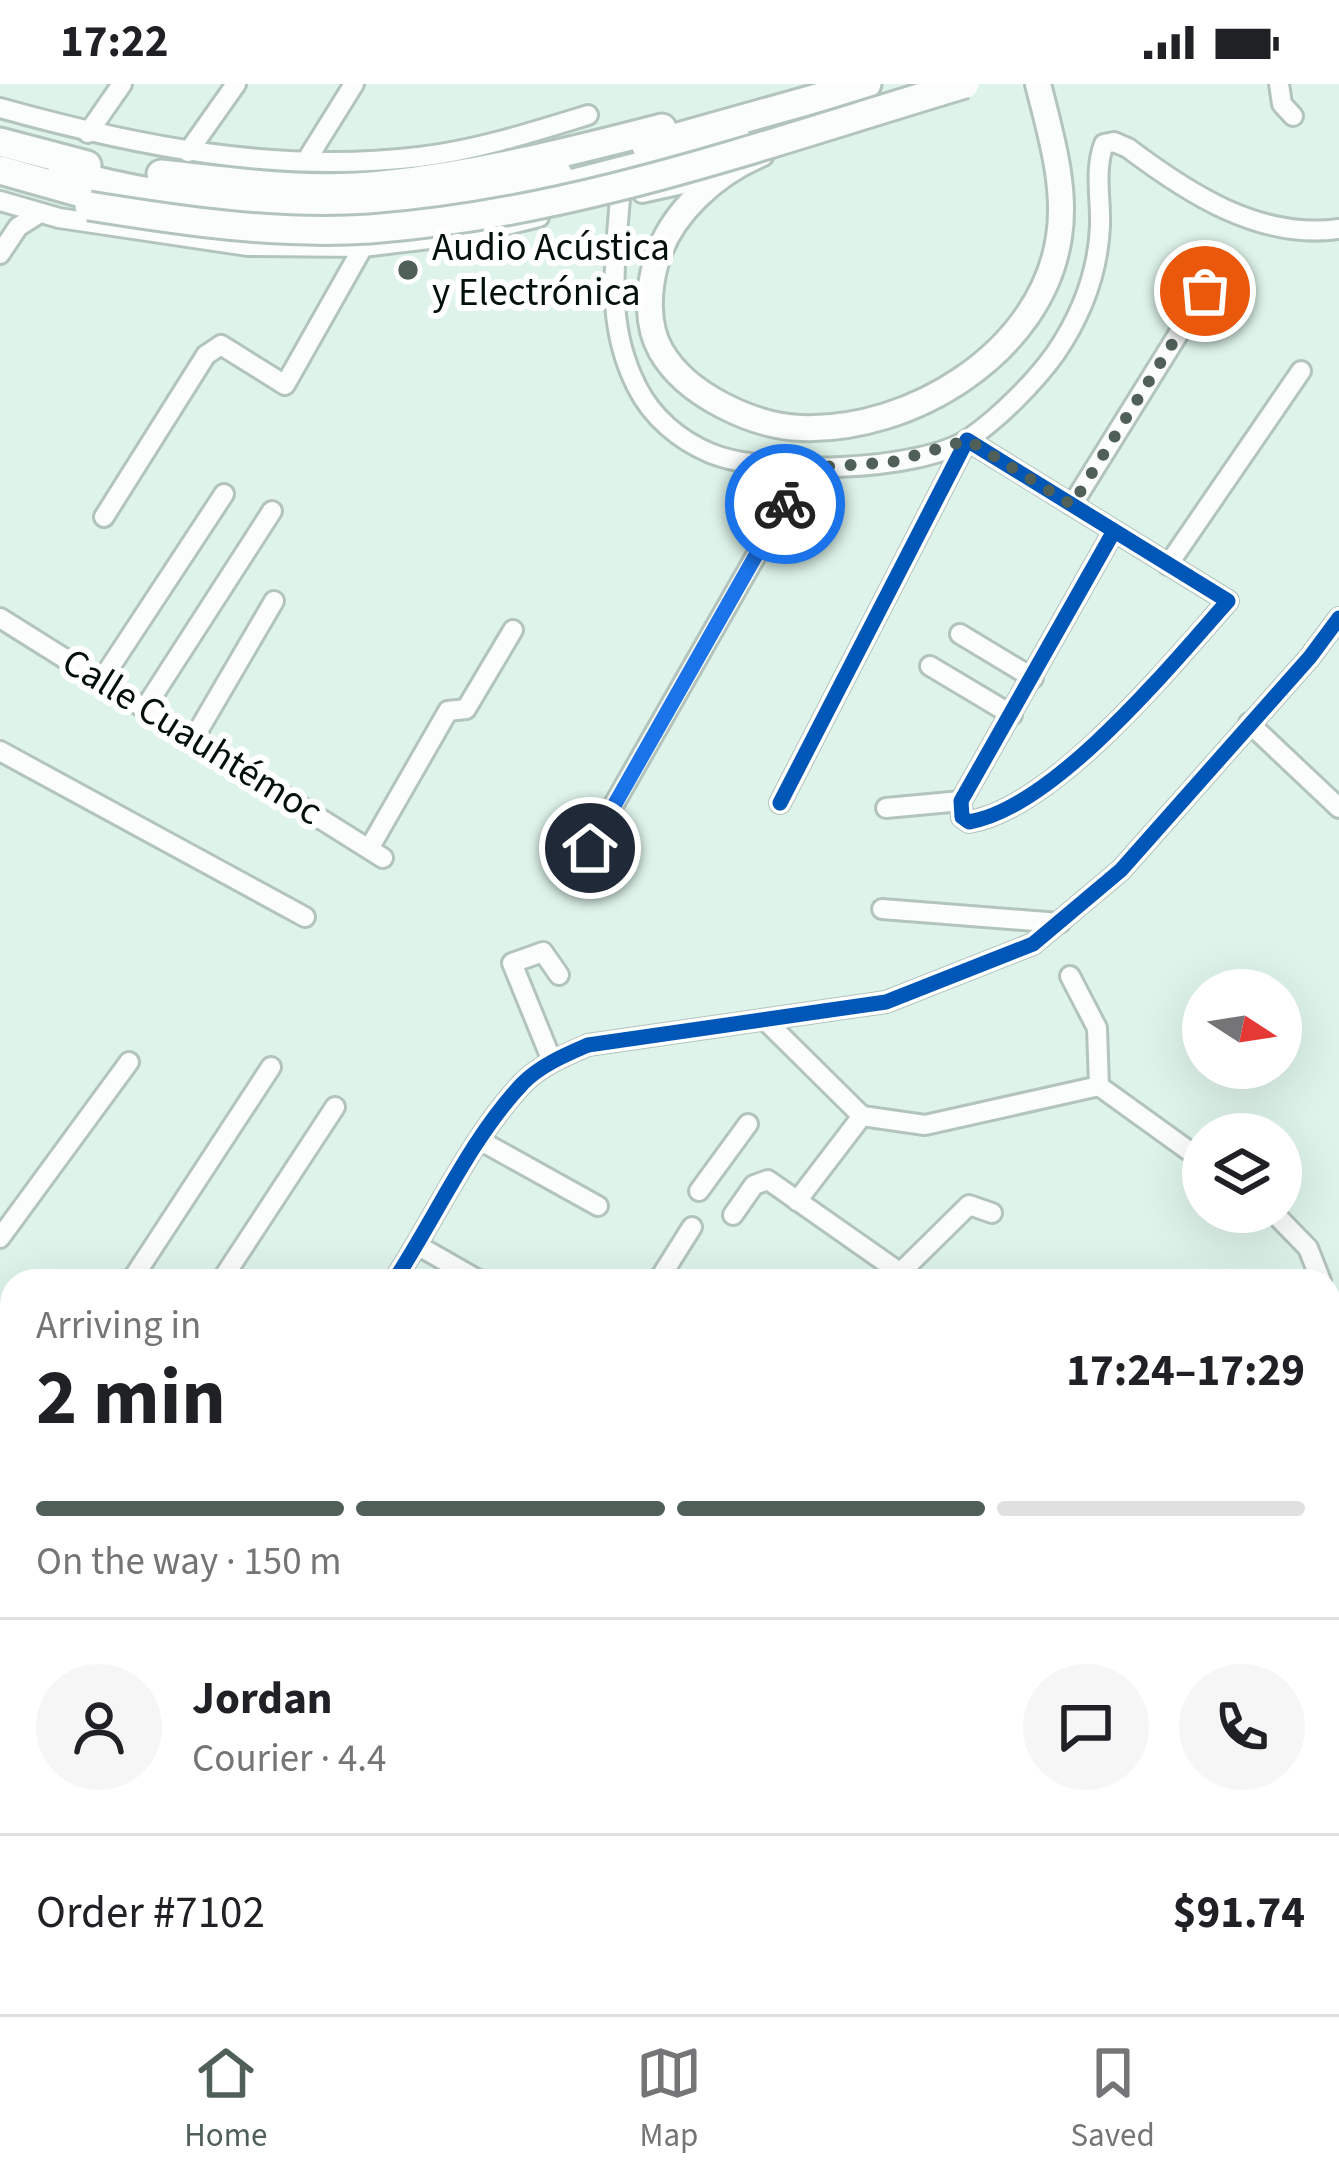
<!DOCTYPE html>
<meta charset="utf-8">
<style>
body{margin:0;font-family:"Source Sans 3",sans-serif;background:#f6f6f6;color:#202124;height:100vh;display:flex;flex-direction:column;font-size:45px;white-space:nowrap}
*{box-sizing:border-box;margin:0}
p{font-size:39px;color:#757577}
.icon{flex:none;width:66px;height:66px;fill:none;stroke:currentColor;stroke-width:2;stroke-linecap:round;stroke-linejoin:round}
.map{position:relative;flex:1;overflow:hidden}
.sheet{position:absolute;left:0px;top:1185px;width:1341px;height:747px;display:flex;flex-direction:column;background:#fff;border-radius:36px 36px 0 0;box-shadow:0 12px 48px #0002}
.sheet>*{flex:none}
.needle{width:78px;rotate:102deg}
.fabs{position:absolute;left:1182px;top:885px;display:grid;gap:24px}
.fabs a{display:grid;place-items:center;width:120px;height:120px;border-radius:50%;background:#fff;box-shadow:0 12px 48px #0002;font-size:60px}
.pin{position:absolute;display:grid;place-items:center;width:102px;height:102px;color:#fff;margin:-51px;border:6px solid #fff;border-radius:50%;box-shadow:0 3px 12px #0007}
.courier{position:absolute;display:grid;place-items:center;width:120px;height:120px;margin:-60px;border:9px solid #1a73e8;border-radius:50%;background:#fff;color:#222;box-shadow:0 3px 15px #0007}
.headline em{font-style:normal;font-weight:700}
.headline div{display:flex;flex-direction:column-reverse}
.headline{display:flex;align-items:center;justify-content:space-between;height:204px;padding:0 36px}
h1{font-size:78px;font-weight:700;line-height:90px}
.bar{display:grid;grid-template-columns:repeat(4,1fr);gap:18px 12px;align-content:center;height:144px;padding:0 36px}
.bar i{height:15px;border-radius:9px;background:#e0e0e0}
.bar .active{background:#506058}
.bar p{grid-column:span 4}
.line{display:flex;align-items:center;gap:30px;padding:0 36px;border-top:3px solid #e0e0e0}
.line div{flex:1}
.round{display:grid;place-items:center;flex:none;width:126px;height:126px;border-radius:63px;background:#f6f6f6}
.status{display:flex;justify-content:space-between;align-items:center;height:84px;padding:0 60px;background:#fff;direction:ltr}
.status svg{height:33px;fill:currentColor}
.tabs{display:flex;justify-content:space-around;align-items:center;height:168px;border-top:3px solid #e0e0e0;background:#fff;font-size:33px;color:#757577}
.tabs a{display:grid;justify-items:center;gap:6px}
.tabs .active{color:#506058}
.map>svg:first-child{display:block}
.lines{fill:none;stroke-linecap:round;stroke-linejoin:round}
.stream{stroke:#d6d8f8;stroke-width:6}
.minor-casing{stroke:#b3c4bc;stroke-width:24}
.major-casing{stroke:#b3c4bc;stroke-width:30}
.highway-casing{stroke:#b3c4bc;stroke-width:33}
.minor{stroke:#fafdfc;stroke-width:18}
.major{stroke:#fafdfc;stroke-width:24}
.highway{stroke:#fafdfc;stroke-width:27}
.highway-bridge-casing{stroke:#b3c4bc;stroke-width:33;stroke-linecap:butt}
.highway-bridge{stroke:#fafdfc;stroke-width:27}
.cycleway-casing{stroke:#fff;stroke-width:22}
.cycleway{stroke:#0057b8;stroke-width:15}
.done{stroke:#506058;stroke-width:12;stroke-dasharray:0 21.6}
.route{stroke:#1a73e8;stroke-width:15}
.poi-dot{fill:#506058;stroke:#fff;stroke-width:4.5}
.labels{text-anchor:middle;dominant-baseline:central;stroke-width:12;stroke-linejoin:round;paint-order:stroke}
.poi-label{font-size:39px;fill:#03100a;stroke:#fff;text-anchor:start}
.street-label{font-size:39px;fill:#03100a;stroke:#fff}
</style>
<div class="status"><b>17:22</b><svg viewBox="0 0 49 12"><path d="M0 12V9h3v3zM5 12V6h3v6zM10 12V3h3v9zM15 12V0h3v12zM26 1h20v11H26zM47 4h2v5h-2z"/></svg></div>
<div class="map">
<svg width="1339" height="1930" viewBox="0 0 1339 1930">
<rect width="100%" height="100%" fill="#def4ea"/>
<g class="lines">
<!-- stream -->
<g class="stream">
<path d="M0 1574 12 1577"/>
<path d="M1329 1875 1339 1879"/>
<path d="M721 1930 739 1920"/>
</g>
<defs>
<g id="minor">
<path d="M1279 0 1282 20 1293 32"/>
<path d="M0 24C136 62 276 90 419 73 477 66 533 48 588 31"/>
<path d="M88 49 122 0"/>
<path d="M188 68 236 0"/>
<path d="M306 77 354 0"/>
<path d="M642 109 719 92"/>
<path d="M620 114C615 181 605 240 637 303 652 333 679 356 710 369 764 392 921 388 970 354 1000 333 1034 299 1055 270 1081 232 1098 189 1100 142 1101 115 1094 86 1104 60L1114 58 1128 64C1189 110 1260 156 1339 145"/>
<path d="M0 117 59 134 248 162 363 163 471 150 539 133"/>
<path d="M0 170 18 143 40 129"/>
<path d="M1072 421 1205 207"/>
<path d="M104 433 206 271 221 261 285 301 363 163"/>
<path d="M1168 481 1301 287"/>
<path d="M0 534 383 774"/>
<path d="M960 550 1033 594"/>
<path d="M930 582 1012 631"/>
<path d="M101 597 224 410"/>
<path d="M145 624 272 427"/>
<path d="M1249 639 1339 724"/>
<path d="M194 654 274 517"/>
<path d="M0 667 305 833"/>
<path d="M780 719 967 356 1228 517C1171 581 1054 724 969 738L962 733 961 717 1114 447"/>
<path d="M886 724 961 717"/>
<path d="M370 763 448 627 466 625 513 546"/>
<path d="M589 764 806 384"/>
<path d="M882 825 1060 839"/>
<path d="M1070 892 1097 944 1099 1002"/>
<path d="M767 938 862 1032"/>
<path d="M552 977 512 879 543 868 559 891"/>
<path d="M1099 1002 1203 1077"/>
<path d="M481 1057 598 1122"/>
<path d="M699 1107 748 1040"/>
<path d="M797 1117 862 1032 925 1041 1099 1002"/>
<path d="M1273 1128 1308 1164 1321 1197"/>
<path d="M733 1131 754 1101 768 1096 912 1197"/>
<path d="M0 1154 129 978"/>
<path d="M417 1161 480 1197"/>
<path d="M901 1188 969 1121 992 1129"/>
<path d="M131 1197 271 983"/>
<path d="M221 1197 335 1023"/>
<path d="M394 1197C436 1133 470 1055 523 999 541 981 565 971 588 961L886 918 1033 860 1121 786 1310 573 1339 534"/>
<path d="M658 1197 692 1143"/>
<path d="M1329 1218 1339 1244"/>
<path d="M0 1277 12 1251"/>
<path d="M1329 1357 1339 1342"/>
<path d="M0 1427 12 1405"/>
<path d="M1329 1533 1339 1520"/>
<path d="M1329 1581 1339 1589"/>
<path d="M0 1710 12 1685"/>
<path d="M1329 1813 1339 1820"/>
<path d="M1329 1854 1339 1841"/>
<path d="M0 1862 12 1869"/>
<path d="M99 1920 117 1930"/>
<path d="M41 1930 46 1920"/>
<path d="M177 1930 182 1920"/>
<path d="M335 1930 340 1920"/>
<path d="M486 1930 491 1920"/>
<path d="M628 1930 634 1920"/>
<path d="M1286 1930 1295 1920"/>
</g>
<path id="major" d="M761 70C716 89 670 129 656 178 648 206 646 241 661 267 686 311 753 342 801 344 912 348 1042 268 1059 153 1067 103 1050 48 1038 0"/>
<g id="highway">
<path d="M0 58 87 81"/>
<path d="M646 62 867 0"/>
<path d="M0 86 117 119"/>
<path d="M62 88C214 131 406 138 558 90"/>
<path d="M161 90C233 98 309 109 382 101 477 91 569 68 662 44"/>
<path d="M543 107 738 57"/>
</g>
</defs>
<!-- minor casing -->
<use href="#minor" class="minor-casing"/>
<!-- major casing -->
<use href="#major" class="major-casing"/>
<!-- highway casing -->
<use href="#highway" class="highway-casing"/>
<!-- minor -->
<use href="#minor" class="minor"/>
<!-- major -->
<use href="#major" class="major"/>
<!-- highway -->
<use href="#highway" class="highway"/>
<defs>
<path id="highway-bridge" d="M89 122C182 137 276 151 370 145 574 130 770 58 965 0"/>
</defs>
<!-- highway-bridge casing -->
<use href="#highway-bridge" class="highway-bridge-casing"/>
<!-- highway-bridge -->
<use href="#highway-bridge" class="highway-bridge"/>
<defs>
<g id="cycleway">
<path d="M780 719 967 356 1228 517C1171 581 1054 724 969 738L962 733 961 717 1114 447"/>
<path d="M394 1197C436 1133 470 1055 523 999 541 981 565 971 588 961L886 918 1033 860 1121 786 1310 573 1339 534"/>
</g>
</defs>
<!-- cycleway casing -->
<use href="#cycleway" class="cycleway-casing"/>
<!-- cycleway -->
<use href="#cycleway" class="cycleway"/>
</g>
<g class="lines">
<!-- done -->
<path class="done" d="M785 420 806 384 892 378 968 356 1072 421 1205 207"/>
<!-- route -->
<path class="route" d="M590 764 785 420"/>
</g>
<!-- markers -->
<circle class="poi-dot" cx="408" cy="186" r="12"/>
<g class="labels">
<!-- poi labels -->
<g class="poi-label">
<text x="432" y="164">Audio Acústica<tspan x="432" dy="45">y Electrónica</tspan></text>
</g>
<!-- street labels -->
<g class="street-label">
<text transform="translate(192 653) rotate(32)">Calle Cuauhtémoc</text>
</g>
</g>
</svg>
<div class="fabs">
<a><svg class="needle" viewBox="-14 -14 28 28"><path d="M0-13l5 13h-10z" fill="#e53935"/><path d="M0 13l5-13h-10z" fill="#757577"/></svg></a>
<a><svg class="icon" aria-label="layers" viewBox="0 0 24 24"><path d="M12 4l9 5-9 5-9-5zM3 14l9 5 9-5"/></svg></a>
</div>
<div class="pin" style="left:1205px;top:207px;background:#ea580c"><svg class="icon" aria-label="bag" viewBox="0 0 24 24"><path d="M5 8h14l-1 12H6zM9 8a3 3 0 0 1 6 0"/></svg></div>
<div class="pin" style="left:590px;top:764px;background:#1f2937"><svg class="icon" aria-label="home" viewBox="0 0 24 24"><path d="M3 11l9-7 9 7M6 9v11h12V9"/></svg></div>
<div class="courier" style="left:785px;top:420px"><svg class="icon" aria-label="bike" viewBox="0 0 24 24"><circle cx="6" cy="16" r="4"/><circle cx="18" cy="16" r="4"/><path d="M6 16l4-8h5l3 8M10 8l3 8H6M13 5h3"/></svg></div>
<section class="sheet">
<div class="headline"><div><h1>2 min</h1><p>Arriving in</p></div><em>17:24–17:29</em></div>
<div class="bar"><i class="active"></i><i class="active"></i><i class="active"></i><i></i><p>On the way · 150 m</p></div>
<div class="line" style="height:216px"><a class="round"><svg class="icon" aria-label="person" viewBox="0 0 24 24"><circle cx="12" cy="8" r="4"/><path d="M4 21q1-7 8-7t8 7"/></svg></a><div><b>Jordan</b><p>Courier · 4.4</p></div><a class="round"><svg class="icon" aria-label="chat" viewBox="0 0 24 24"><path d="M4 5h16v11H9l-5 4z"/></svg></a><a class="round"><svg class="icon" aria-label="phone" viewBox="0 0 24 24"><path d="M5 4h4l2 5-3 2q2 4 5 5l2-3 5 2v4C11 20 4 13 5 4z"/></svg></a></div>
<div class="line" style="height:156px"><div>Order #7102</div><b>$91.74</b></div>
</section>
</div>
<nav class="tabs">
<a class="active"><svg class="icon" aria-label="home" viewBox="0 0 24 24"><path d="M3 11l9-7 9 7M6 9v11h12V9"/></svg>Home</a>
<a><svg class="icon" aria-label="map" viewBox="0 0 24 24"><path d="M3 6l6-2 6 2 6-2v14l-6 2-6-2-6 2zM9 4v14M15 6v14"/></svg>Map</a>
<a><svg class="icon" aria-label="saved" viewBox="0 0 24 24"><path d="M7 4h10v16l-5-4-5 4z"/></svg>Saved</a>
</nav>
